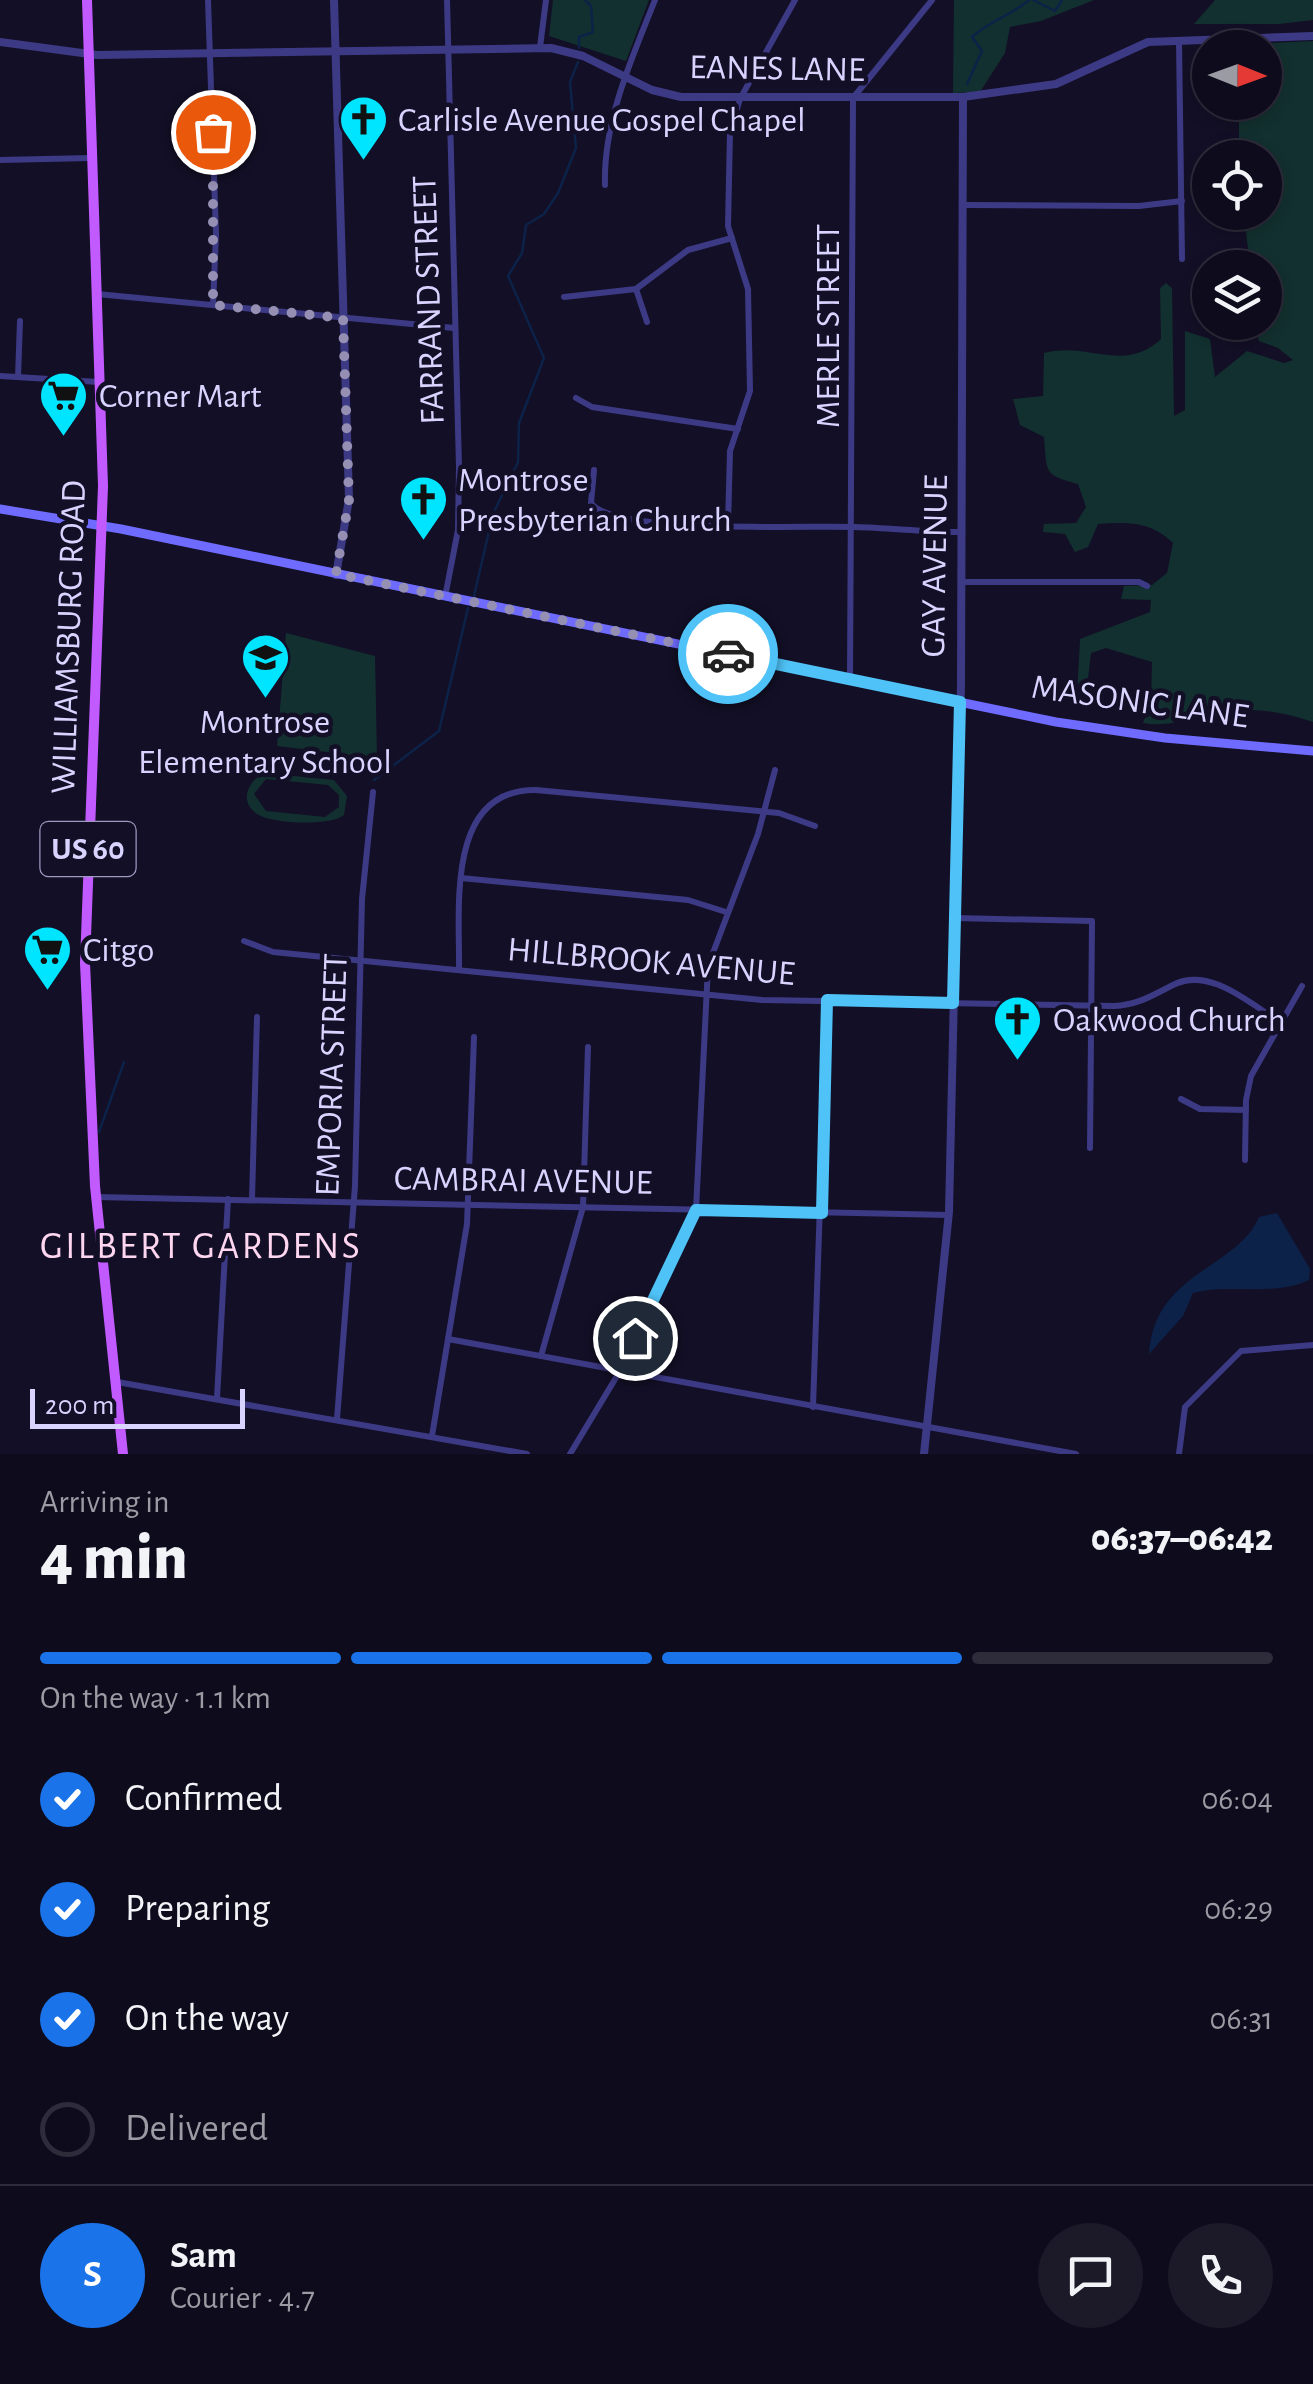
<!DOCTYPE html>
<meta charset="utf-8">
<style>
body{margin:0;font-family:"Alegreya Sans",sans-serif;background:#1c1929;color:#f1f3f6;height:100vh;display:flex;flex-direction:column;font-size:38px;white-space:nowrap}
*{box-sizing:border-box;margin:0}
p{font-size:32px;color:#9b9ba3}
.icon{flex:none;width:55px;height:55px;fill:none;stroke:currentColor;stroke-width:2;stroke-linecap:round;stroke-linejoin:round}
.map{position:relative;height:1454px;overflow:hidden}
.panel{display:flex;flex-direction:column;background:#0e0b1c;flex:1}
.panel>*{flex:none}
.needle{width:65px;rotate:91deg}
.controls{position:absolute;left:1192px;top:30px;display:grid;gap:20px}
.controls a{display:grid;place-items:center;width:90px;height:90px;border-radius:50%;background:#0e0b1c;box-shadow:0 5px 15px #0003,0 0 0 2px #2e2b3b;font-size:50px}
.scale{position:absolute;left:30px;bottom:25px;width:215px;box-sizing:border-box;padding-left:10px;border:5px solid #d9d4ff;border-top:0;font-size:28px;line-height:35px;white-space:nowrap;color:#d9d4ff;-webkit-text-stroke:8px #130f26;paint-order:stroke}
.pin{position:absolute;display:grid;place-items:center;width:85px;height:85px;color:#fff;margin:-42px;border:5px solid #fff;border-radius:50%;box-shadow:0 2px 10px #0007}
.courier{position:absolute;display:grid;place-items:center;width:100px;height:100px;margin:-50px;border:8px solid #4fc3f7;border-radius:50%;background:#fff;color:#222;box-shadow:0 2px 12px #0007}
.summary em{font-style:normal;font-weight:800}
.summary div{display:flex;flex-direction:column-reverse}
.summary{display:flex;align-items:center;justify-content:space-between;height:170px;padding:0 40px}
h1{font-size:65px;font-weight:800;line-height:75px}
.bar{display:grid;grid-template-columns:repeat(4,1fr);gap:15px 10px;align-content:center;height:120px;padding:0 40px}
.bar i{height:12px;border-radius:8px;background:#2e2b3b}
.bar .current{background:#1a73e8}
.bar p{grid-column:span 4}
.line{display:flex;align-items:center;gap:25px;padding:0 40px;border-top:2px solid #2e2b3b}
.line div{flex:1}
.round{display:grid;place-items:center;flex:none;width:105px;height:105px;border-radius:52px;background:#1c1929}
ol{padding:0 40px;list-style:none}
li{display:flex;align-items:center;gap:30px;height:110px}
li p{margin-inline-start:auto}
li .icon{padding:10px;border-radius:50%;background:#1a73e8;color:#fff;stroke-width:4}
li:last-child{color:#9b9ba3}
li i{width:55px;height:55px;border:5px solid #2e2b3b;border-radius:50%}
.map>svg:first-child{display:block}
.green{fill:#12302f;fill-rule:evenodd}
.water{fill:#0c2248}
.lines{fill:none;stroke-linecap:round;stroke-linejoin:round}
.stream{stroke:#0c2248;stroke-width:2.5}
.minor{stroke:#3d3a85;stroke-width:6}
.tertiary{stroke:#3d3a85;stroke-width:8}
.secondary{stroke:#6f6bff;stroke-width:9}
.primary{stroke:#c25bff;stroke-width:10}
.done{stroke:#948fb3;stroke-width:10;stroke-dasharray:0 18}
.route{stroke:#4fc3f7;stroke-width:12}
.labels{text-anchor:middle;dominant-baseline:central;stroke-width:9;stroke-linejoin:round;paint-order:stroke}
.shield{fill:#130f26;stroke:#9e99be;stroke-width:2.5}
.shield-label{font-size:32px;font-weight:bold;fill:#d9d4ff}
.street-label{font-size:35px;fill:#d9d4ff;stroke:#130f26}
.poi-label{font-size:35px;fill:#d9d4ff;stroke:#130f26;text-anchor:start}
.neighbourhood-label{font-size:38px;letter-spacing:2.5px;fill:#ffd6f0;stroke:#130f26}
</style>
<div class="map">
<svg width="1313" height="1454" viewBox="0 0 1313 1454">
<rect width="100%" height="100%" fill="#130f26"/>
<!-- green -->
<g class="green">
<path d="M553 0H649L626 61 549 36Z"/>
<path d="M954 0H1094L1041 21 1010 27 1005 53 980 92 953 93Z"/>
<path d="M1215 0H1313V20L1279 24H1194Z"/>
<path d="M1313 41V722C1278 710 1249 707 1212 713 1188 718 1167 728 1143 723L1151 701 1152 662 1106 648 1091 653 1087 687 1077 697 1080 639 1150 612 1151 600 1121 599 1124 586 1152 585 1167 573 1173 543C1150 521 1128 522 1098 524L1088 547 1075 552 1065 534 1043 532 1044 524 1076 523 1086 507 1078 484C1043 475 1047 472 1044 437L1020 425 1013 399 1043 396 1044 353C1087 341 1124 374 1161 339L1160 288 1166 283 1172 288 1174 416 1185 410V331L1210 339 1215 377 1247 351 1284 363 1293 360 1278 348 1259 341 1257 335 1265 322V268L1250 267 1244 213 1265 212V158L1239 157V103L1265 102V48L1252 44Z"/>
<path d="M286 633 375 656 377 758 277 746Z"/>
<path d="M265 773 334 780 347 796 344 815C331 826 275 824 259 815 238 804 247 780 265 773ZM266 779 328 785 339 795V807L325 817 266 811 254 794Z"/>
</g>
<!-- water -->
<path class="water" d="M1277 1213 1310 1269 1309 1280C1274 1297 1230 1283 1193 1293L1183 1316 1149 1354C1154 1272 1237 1269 1259 1217Z"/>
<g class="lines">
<!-- stream -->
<g class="stream">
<path d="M1033 0 1055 11 1062 0"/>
<path d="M579 48V37L593 32 591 6 585 0"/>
<path d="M967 84 982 51 972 37C991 20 1010 16 1029 0"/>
<path d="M474 596 493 514 518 462 519 423 544 358 508 276 522 253 526 225 544 214 558 193 576 148 570 82 578 62"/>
<path d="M374 780 439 731 468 608"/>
<path d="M99 1132 124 1062"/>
</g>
<!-- minor -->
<g class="minor">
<path d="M208 0 216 234 213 305"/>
<path d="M1179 41 1182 259"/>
<path d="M540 47 546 0"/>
<path d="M0 160 91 158"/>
<path d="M605 185C603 122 632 58 655 0"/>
<path d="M964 205 1139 206 1182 201"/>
<path d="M636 289 647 322"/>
<path d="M97 294 454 328"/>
<path d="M564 297 636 289 688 250 732 238"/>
<path d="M0 376 99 382"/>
<path d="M18 377 20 321"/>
<path d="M576 398 592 407 738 429"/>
<path d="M594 470 591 503C614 535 809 525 855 527 891 528 926 532 962 532"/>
<path d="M728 525 730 451 750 391 748 289 728 226 730 132 740 99 795 0"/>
<path d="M962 582H1139L1147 586"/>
<path d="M445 597 458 530 459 467 447 0"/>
<path d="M850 680 853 98 932 0"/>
<path d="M461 878 688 900 726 912"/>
<path d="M955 918 1092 921 1090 1148"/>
<path d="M244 941 273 952 762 1000 1114 1006C1138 1005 1153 995 1173 985 1210 966 1250 1004 1280 1022"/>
<path d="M459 970C460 909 445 789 536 790L779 813 815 826"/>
<path d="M1181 1099 1200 1109 1246 1110"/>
<path d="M1245 1160 1246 1100 1251 1076 1302 986"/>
<path d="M96 1197 949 1215"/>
<path d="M252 1199 257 1017"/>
<path d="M448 1339 1076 1454"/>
<path d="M541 1356 583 1207 588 1047"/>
<path d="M117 1382 527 1454"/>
<path d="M217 1398 228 1199"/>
<path d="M813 1407 827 1000"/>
<path d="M337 1419 355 1186 362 899 373 792"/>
<path d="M432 1436 467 1224 474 1037"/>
<path d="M570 1454 620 1371 696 1210 708 966 758 834 775 770"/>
<path d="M1179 1454 1185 1407 1241 1351 1313 1345"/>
</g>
<!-- tertiary -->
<g class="tertiary">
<path d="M334 0 349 499 336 575"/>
<path d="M0 42 97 55 551 48 583 56 652 90 681 97H963L1056 84 1148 42 1313 36"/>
<path d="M924 1454 949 1212 961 684 963 97"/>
</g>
<!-- secondary -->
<path class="secondary" d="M0 509 121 529 1056 722 1165 738 1313 751"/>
<!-- primary -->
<path class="primary" d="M87 0 103 486 85 963 95 1186 123 1454"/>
</g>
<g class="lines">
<!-- done -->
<path class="done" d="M213 132V305L343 318 349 500 336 574 728 654"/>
<!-- route -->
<path class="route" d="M635 1338 696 1210 822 1213 827 1000 953 1003 960 702 728 654"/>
</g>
<!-- icons -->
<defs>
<symbol id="church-pin" viewBox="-11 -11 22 30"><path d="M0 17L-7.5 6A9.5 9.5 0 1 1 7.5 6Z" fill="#00e5ff" stroke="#130f26"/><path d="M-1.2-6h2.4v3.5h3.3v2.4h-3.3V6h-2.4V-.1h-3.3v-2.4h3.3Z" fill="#111"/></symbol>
<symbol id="supermarket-pin" viewBox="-11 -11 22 30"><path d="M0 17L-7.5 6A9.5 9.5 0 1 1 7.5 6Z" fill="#00e5ff" stroke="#130f26"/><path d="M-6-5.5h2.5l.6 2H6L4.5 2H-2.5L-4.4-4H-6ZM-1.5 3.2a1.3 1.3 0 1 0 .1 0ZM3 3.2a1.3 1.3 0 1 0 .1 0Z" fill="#111"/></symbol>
<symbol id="school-pin" viewBox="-11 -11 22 30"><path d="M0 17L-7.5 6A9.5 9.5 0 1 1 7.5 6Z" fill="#00e5ff" stroke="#130f26"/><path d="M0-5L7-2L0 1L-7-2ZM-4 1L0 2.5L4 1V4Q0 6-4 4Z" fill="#111"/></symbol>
</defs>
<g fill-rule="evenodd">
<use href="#church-pin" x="336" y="92" width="55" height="75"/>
<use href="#supermarket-pin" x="36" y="368" width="55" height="75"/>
<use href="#church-pin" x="396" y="472" width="55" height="75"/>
<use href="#school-pin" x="238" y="630" width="55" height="75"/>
<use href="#supermarket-pin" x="20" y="922" width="55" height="75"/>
<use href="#church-pin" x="990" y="992" width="55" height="75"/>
</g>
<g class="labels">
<!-- shield labels -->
<rect class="shield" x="40.5" y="822" width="95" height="54" rx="8"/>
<g class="shield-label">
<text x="88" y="849">US 60</text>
</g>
<!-- street labels -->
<g class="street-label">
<text transform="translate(777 69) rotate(1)">EANES LANE</text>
<text transform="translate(429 300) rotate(-92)">FARRAND STREET</text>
<text transform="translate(828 326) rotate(-90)">MERLE STREET</text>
<text transform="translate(935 566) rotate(-89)">GAY AVENUE</text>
<text transform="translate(69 637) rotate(-88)">WILLIAMSBURG ROAD</text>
<text transform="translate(1140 702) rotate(8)">MASONIC LANE</text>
<text transform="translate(651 962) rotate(5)">HILLBROOK AVENUE</text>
<text transform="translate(332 1075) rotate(-88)">EMPORIA STREET</text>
<text transform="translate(523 1181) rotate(1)">CAMBRAI AVENUE</text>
</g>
<!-- poi labels -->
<g class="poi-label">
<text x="398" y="120">Carlisle Avenue Gospel Chapel</text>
<text x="99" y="396">Corner Mart</text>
<text x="458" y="480">Montrose<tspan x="458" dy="40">Presbyterian Church</tspan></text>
<text x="265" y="722" text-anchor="middle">Montrose<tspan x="265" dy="40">Elementary School</tspan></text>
<text x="83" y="950">Citgo</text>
<text x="1053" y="1020">Oakwood Church</text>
</g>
<!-- neighbourhood labels -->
<g class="neighbourhood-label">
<text x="201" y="1247">GILBERT GARDENS</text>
</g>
</g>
</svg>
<div class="controls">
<a><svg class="needle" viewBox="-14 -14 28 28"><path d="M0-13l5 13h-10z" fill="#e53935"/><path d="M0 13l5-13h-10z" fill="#9b9ba3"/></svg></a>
<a><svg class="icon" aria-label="locate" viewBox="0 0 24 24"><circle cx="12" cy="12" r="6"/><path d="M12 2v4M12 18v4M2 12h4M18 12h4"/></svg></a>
<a><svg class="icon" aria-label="layers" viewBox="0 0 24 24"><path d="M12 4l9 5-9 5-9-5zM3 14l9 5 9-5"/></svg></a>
</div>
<div class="scale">200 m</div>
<div class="pin" style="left:213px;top:132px;background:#ea580c"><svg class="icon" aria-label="bag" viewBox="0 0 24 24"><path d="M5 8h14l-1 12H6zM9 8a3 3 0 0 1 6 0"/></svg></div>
<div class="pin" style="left:635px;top:1338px;background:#1f2937"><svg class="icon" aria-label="home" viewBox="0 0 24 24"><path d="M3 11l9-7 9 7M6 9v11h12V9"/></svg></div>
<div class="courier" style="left:728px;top:654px"><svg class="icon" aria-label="car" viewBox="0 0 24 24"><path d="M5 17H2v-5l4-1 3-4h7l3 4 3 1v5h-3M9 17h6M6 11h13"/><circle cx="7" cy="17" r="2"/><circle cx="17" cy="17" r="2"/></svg></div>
</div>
<section class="panel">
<div class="summary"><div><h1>4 min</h1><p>Arriving in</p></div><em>06:37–06:42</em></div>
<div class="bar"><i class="current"></i><i class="current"></i><i class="current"></i><i></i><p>On the way · 1.1 km</p></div>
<ol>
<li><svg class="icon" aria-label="check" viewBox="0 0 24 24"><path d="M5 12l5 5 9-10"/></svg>Confirmed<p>06:04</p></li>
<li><svg class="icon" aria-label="check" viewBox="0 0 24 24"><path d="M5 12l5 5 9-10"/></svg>Preparing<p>06:29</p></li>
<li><svg class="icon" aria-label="check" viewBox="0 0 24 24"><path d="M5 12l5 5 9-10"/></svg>On the way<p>06:31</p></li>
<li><i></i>Delivered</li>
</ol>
<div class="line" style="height:180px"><b class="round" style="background:#1a73e8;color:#fff">S</b><div><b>Sam</b><p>Courier · 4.7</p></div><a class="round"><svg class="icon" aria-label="chat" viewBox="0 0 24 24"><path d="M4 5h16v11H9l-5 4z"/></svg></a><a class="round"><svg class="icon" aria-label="phone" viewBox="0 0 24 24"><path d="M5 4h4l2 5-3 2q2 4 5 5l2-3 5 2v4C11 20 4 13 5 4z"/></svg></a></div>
</section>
